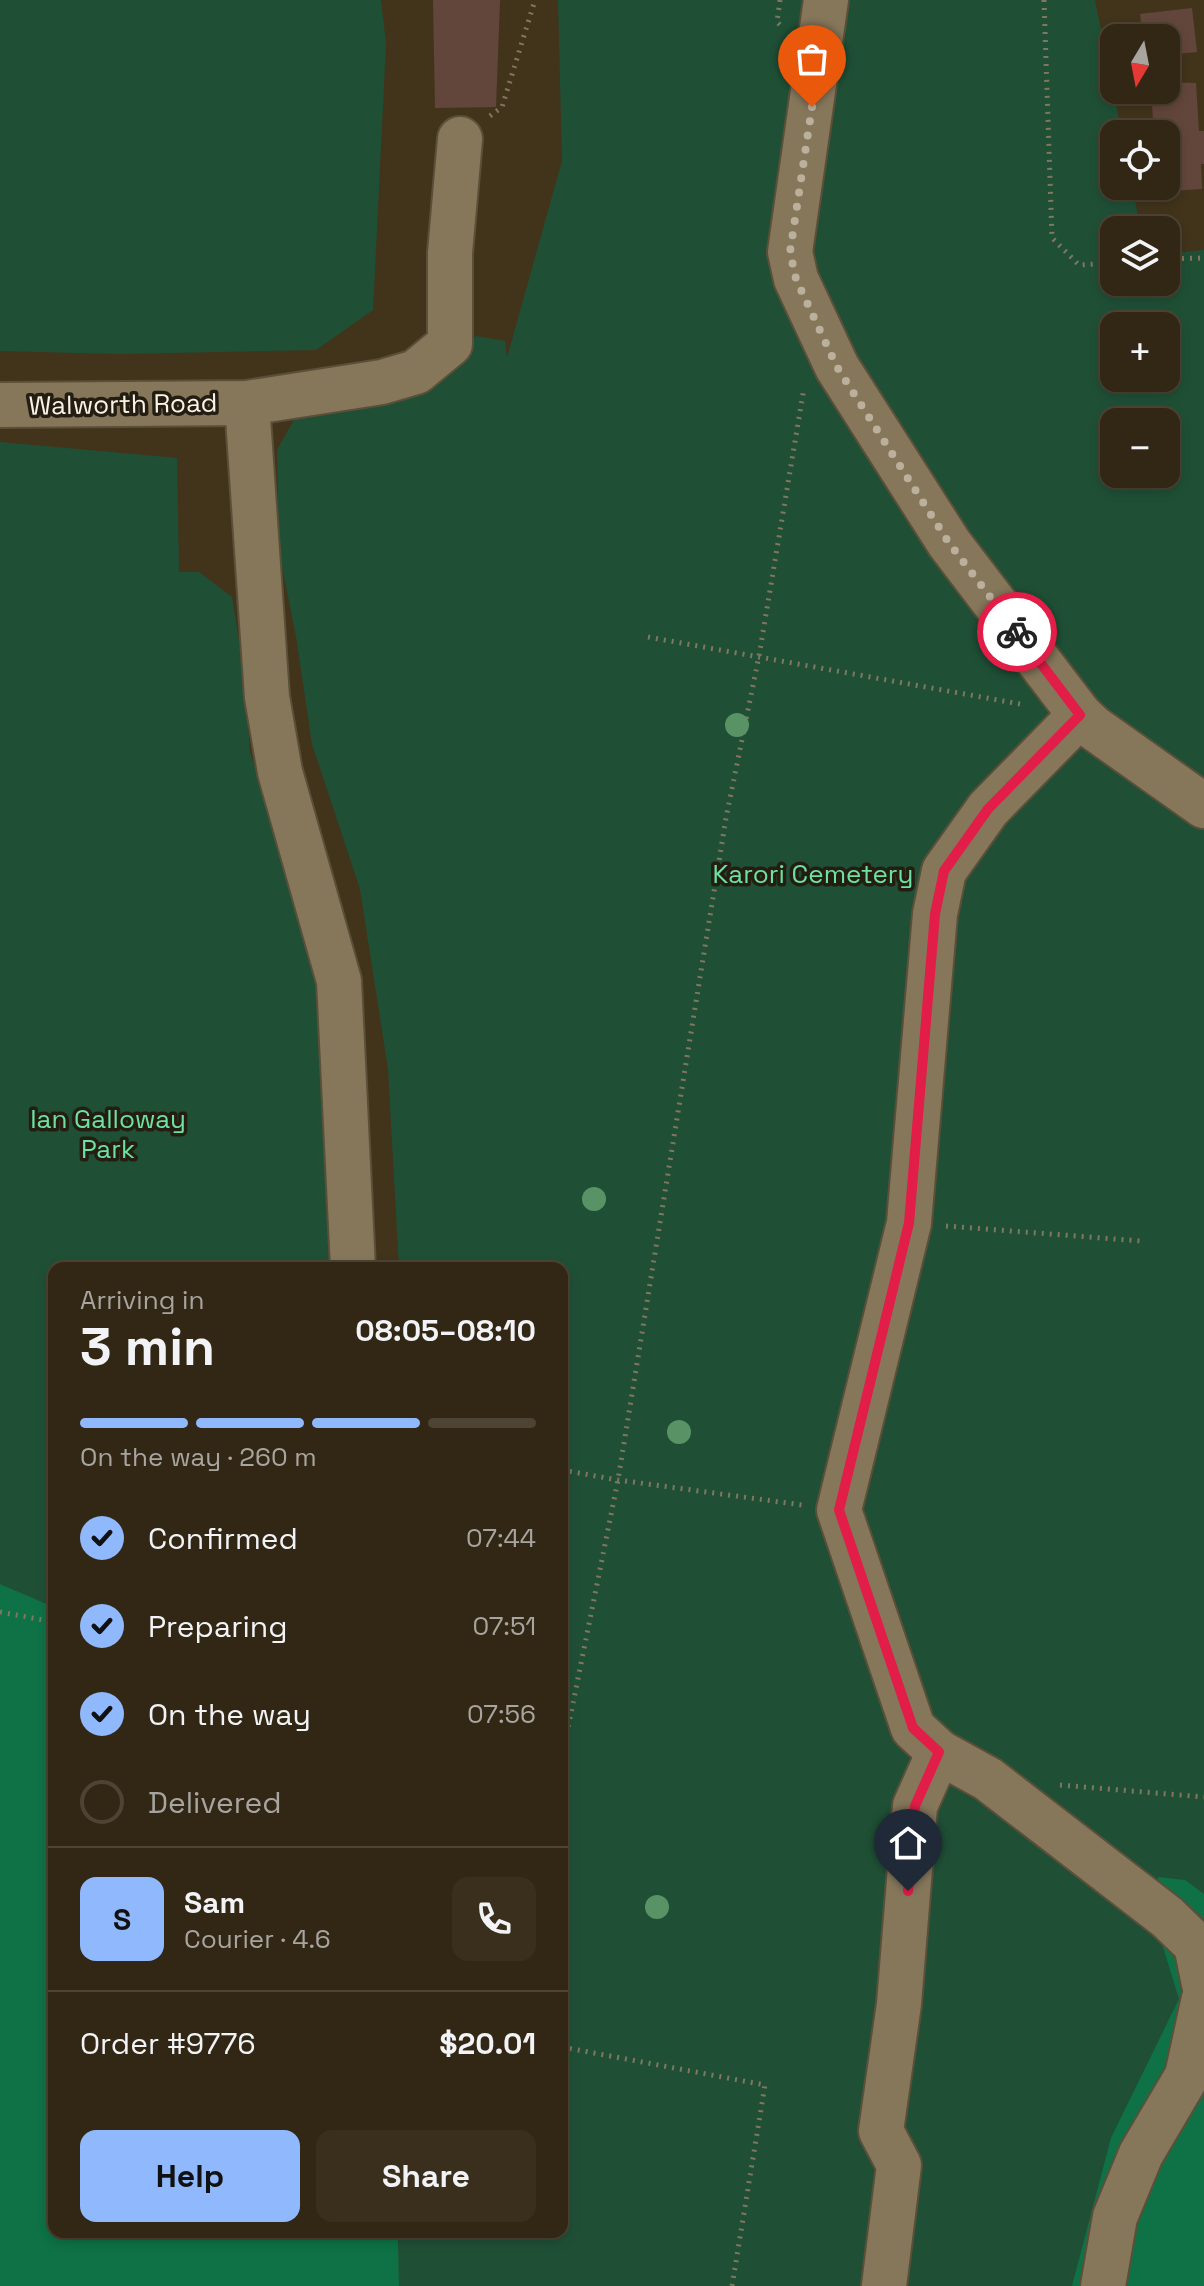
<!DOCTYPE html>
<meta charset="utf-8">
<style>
body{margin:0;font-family:"Space Grotesk",sans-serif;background:#3a2f1d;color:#f1f3f6;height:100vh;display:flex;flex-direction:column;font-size:30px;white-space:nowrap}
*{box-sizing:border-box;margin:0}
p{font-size:26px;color:#a8a5a0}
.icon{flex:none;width:44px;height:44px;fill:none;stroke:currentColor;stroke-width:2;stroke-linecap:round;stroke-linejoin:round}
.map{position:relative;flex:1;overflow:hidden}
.side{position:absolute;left:48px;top:1262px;width:520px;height:976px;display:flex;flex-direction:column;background:#322714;border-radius:16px;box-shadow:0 4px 12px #0003,0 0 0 2px #4d4434}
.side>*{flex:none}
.needle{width:52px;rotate:190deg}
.controls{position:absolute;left:1100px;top:24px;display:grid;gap:16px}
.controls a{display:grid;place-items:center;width:80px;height:80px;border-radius:16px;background:#322714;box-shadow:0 4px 12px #0003,0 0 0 2px #4d4434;font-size:40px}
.pin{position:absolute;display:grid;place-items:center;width:68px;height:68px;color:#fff;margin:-82px -34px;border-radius:50% 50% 50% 0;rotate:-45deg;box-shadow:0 0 8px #0007}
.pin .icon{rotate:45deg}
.courier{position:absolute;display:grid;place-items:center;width:80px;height:80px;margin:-40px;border:6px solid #e11d48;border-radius:50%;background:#fff;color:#222;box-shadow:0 2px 10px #0007}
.summary em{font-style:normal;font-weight:700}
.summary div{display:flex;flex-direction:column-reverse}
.summary{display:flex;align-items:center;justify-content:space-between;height:136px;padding:0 32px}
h1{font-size:52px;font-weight:700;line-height:60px}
.bar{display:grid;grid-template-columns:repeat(4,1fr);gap:12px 8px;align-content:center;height:96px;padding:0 32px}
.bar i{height:10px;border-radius:6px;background:#4d4434}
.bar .selected{background:#8fb8fd}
.bar p{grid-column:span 4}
.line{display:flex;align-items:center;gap:20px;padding:0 32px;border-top:2px solid #4d4434}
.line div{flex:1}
.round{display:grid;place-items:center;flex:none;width:84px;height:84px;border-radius:16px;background:#3a2f1d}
ol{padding:0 32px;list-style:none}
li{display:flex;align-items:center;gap:24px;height:88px}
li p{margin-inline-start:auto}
li .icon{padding:8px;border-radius:50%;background:#8fb8fd;color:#111;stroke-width:4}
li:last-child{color:#a8a5a0}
li i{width:44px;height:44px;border:4px solid #4d4434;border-radius:50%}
.primary-button{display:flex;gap:16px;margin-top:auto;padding:16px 32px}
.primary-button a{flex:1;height:92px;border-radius:16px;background:#8fb8fd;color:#111;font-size:32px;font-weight:700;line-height:92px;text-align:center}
.primary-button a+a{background:#3a2f1d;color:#f1f3f6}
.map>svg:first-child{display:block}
.green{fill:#1f5036;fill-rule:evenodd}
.forest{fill:#0e7246}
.building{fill:#63463b}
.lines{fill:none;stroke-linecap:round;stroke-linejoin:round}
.minor-casing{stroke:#5a4f39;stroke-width:48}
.path{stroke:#817660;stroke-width:5;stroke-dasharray:2 6;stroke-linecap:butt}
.minor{stroke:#86775b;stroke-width:44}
.tree{fill:#599365}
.done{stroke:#bab09c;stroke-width:8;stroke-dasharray:0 14.4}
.route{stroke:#e11d48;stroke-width:10}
.labels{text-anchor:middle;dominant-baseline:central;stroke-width:7;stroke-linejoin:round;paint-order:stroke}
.street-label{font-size:26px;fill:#faf2e2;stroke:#231d12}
.park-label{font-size:26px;fill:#6ce1a1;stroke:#231d12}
</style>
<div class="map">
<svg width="1204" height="2286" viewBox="0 0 1204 2286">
<rect width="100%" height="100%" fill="#42341b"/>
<!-- green -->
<g class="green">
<path d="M0 0H381L386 44 373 310 316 350 119 354 0 351Z"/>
<path d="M558 0H1095L1122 134H1114V186H1132L1141 230H1114V282H1166V254L1204 250V2286H399L398 2232H562V1268H399L388 1069 360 889 312 744 296 636 279 552 277 450 298 413 441 378 476 336 505 341 507 358 562 161ZM1114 326H1166V378H1114ZM1114 422H1166V474H1114Z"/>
<path d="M0 442 177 458 179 572H199L232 597 244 672 250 752 292 876 319 1000 336 1268H54V1607L0 1584Z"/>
</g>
<!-- forest -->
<g class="forest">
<path d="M0 1584 54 1607V2232H398L399 2286H0Z"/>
<path d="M1158 1877 1185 1880 1204 1894V2286H1072L1111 2138 1179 1999 1159 1934Z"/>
</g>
<!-- building -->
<g class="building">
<path d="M433 0H500L496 107 435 108Z"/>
<path d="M1192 8 1197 52 1166 55V38H1143L1140 14Z"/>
<path d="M1166 82 1196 83 1199 131H1204V164H1201L1202 189 1140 193 1139 186H1166V134H1154L1151 90H1166Z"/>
</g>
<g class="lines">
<defs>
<g id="minor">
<path d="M826 0 790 252 796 279 837 367 949 543 1080 715 1094 728 1204 806"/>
<path d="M247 403 267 697 280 772 339 981 353 1268"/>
<path d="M0 405 247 403 382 382 416 372 450 344V253L460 139"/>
<path d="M939 1752 913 1728 839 1510 909 1223 935 914 944 871 988 809 1080 715"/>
<path d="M884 2286 899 2165 881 2131 899 2004 915 1806 939 1752 988 1779 1167 1917 1196 1945 1204 1984"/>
<path d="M1103 2286 1115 2217 1141 2154 1187 2076 1204 1998"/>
</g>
</defs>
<!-- minor casing -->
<use href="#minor" class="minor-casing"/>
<!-- path -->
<g class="path">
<path d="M780 0 777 22 783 28"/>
<path d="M1044 0 1052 238 1079 265 1114 263"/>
<path d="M490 116 502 107 535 0"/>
<path d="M1166 259 1204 258"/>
<path d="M648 637 1020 704"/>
<path d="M946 1226 1141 1241"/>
<path d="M562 1470 618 1480 802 1505"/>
<path d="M0 1612 54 1622"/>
<path d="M562 1758 618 1480 726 818 759 656 804 388"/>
<path d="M1060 1785 1204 1797"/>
<path d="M562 2047 765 2085 732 2286"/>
</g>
<!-- minor -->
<use href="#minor" class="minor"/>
</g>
<!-- trees -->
<g class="tree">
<circle cx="737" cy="725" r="12"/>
<circle cx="594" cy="1199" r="12"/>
<circle cx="679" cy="1432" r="12"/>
<circle cx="657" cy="1907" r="12"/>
</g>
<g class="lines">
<!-- done -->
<path class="done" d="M812 107 790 252 796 279 837 367 949 543 1017 632"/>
<!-- route -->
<path class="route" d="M908 1891 915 1806 939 1752 913 1728 839 1510 909 1223 935 914 944 871 988 809 1080 715 1017 632"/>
</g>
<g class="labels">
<!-- street labels -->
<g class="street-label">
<text transform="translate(123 404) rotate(-1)">Walworth Road</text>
</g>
<!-- park labels -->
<g class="park-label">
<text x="813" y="874">Karori Cemetery</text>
<text x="108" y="1119">Ian Galloway<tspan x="108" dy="30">Park</tspan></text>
</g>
</g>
</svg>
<div class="controls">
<a><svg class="needle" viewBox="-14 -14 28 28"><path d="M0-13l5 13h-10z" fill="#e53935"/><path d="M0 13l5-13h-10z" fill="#a8a5a0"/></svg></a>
<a><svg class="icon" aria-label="locate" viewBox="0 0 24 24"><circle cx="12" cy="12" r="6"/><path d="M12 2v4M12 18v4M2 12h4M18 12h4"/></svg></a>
<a><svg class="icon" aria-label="layers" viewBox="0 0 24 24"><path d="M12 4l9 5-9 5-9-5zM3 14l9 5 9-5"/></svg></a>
<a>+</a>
<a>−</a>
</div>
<div class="pin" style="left:812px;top:107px;background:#ea580c"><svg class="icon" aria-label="bag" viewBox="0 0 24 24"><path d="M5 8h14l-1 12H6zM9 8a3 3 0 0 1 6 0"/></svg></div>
<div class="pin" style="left:908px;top:1891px;background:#1f2937"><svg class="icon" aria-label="home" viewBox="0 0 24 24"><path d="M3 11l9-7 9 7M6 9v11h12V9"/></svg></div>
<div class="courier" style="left:1017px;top:632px"><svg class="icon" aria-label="bike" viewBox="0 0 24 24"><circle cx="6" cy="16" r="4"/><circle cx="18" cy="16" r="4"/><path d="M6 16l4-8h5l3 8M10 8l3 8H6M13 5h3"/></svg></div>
<section class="side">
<div class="summary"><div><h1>3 min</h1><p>Arriving in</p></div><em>08:05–08:10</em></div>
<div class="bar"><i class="selected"></i><i class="selected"></i><i class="selected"></i><i></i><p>On the way · 260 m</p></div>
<ol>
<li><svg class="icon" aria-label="check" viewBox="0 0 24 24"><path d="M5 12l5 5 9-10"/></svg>Confirmed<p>07:44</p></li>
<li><svg class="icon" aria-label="check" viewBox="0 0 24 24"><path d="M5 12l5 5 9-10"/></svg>Preparing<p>07:51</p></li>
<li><svg class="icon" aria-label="check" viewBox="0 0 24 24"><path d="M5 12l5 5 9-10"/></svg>On the way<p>07:56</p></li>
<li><i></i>Delivered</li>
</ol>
<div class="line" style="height:144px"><b class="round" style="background:#8fb8fd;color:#111">S</b><div><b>Sam</b><p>Courier · 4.6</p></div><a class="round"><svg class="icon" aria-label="phone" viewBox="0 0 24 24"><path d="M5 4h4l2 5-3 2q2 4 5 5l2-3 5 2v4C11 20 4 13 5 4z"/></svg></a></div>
<div class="line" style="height:104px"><div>Order #9776</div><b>$20.01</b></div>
<div class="primary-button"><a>Help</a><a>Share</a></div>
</section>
</div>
